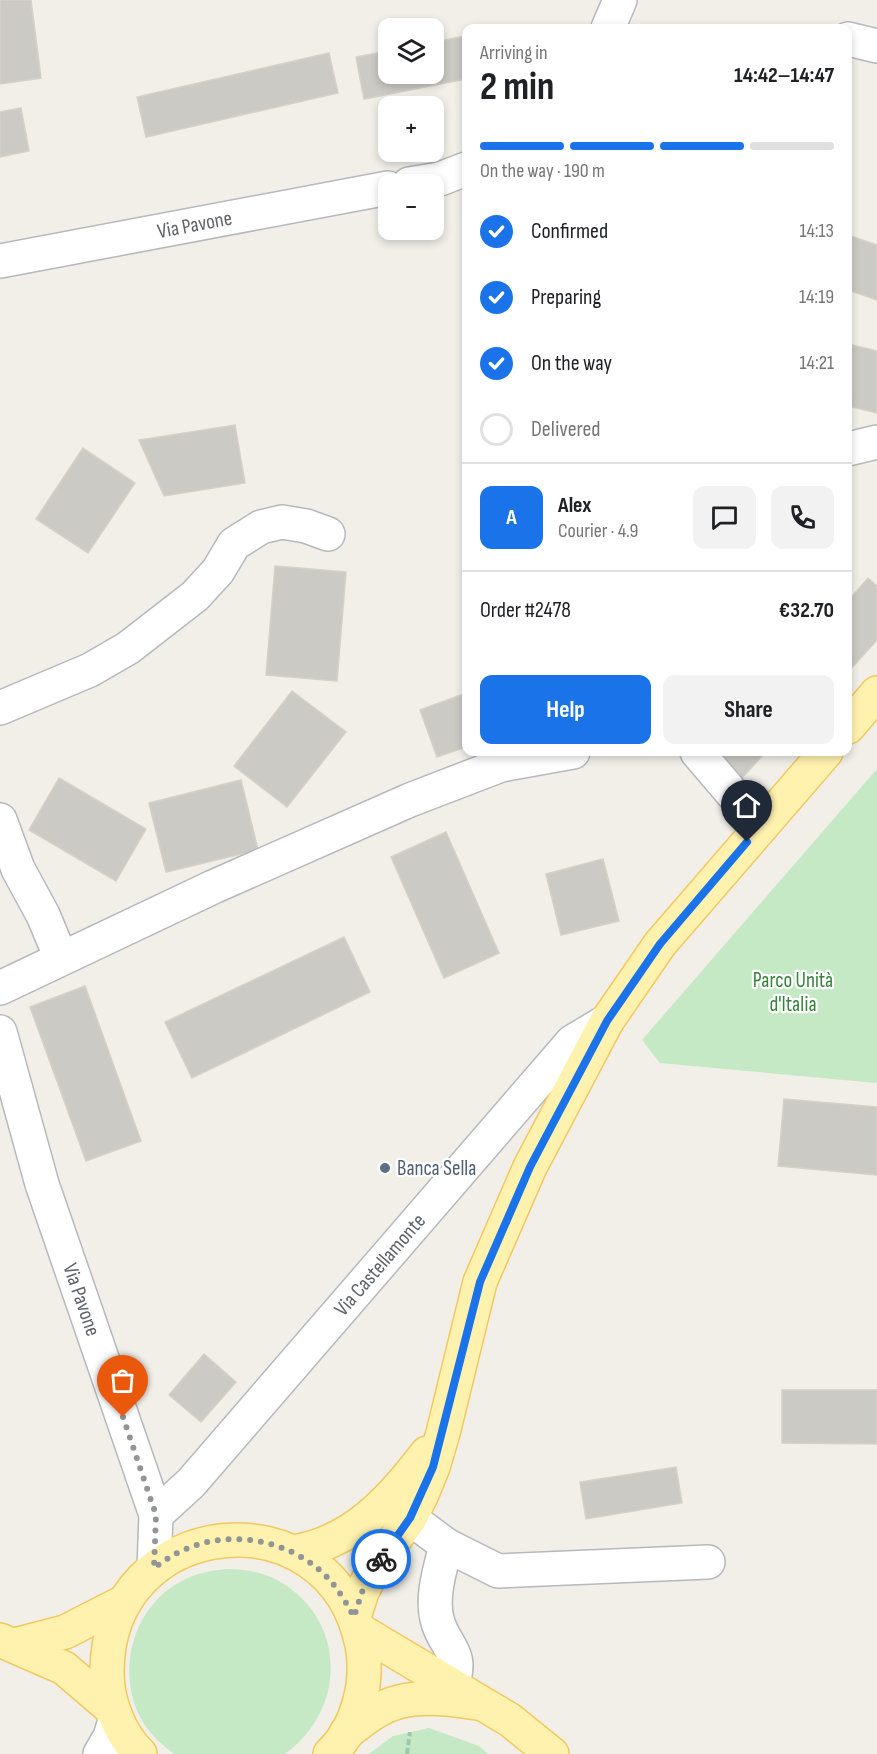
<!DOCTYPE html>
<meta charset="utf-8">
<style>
body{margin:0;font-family:"Sofia Sans Condensed",sans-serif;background:#f2f2f2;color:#202124;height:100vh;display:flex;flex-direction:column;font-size:22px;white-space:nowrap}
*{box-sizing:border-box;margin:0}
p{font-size:20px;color:#757577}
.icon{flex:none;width:33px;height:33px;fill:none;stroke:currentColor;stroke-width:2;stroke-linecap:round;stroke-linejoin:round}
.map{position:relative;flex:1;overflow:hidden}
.sheet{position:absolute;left:462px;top:24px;width:390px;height:732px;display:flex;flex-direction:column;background:#fff;border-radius:12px;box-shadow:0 3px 9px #0003}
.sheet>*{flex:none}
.fabs{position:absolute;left:378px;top:18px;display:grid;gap:12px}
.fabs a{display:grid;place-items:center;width:66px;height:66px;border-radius:12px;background:#fff;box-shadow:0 3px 9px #0003;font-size:30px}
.pin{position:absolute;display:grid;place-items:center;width:51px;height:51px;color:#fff;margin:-62px -26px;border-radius:50% 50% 50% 0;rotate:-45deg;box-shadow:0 0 6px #0007}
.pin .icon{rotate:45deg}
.courier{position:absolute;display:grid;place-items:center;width:60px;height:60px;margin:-30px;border:4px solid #1a73e8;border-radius:50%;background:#fff;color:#222;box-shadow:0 2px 8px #0007}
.summary em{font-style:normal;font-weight:700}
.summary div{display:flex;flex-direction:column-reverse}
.summary{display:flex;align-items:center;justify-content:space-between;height:102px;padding:0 18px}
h1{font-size:39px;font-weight:700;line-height:45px}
.bar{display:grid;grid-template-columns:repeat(4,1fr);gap:9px 6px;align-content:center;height:72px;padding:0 18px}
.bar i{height:8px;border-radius:4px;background:#e0e0e0}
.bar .on{background:#1a73e8}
.bar p{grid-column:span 4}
.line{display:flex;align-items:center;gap:15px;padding:0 18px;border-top:2px solid #e0e0e0}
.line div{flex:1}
.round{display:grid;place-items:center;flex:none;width:63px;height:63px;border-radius:12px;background:#f2f2f2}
ol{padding:0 18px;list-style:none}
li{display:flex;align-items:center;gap:18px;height:66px}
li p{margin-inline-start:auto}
li .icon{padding:6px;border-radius:50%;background:#1a73e8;color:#fff;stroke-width:4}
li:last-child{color:#757577}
li i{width:33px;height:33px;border:3px solid #e0e0e0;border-radius:50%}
.button{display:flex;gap:12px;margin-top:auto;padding:12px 18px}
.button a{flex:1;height:69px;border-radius:12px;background:#1a73e8;color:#fff;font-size:24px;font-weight:700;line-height:69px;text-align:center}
.button a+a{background:#f2f2f2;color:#202124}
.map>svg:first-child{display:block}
.green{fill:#c5e8c5}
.building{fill:#cccac5;stroke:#d6d1c6;stroke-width:1.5}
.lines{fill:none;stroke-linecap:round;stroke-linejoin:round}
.minor-casing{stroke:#b5b8bc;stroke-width:36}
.major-casing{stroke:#f2c960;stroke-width:36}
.path{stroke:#9cc7a9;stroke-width:4;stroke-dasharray:6 3;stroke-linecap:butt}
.minor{stroke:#fff;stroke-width:33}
.major{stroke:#fff2af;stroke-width:33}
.done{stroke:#929495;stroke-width:6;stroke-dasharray:0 10.8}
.route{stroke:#1a73e8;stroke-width:8}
.service-dot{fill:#5c6f8a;stroke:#fff;stroke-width:2}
.labels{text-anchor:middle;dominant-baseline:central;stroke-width:4.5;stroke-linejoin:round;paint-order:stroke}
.street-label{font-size:21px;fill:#5f6368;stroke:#fff}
.park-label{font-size:21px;fill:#348238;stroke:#fff}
.service-label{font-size:21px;fill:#4e5e75;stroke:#fff;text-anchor:start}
</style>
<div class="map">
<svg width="877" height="1754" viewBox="0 0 877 1754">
<rect width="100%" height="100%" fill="#f1efe8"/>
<!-- green -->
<g class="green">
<path d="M877 769V1083L660 1063 642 1040Z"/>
<path d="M226 1569C242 1569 257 1571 271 1577 346 1612 350 1707 285 1754H174C159 1743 146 1730 138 1713 117 1665 135 1605 182 1581 196 1573 211 1571 226 1569Z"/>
<path d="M429 1728 479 1746 488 1754H369L393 1736Z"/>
</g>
<!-- building -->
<g class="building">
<path d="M0 0H31L41 78 0 84Z"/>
<path d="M466 36V79L364 99 356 57 388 51V74H434V42Z"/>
<path d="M329 53 338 93 146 137 137 97Z"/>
<path d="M21 108 29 151 0 157V112Z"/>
<path d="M848 235 877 245V300L848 290Z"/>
<path d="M848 344 877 351V413L848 406Z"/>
<path d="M235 425 245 483 164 496 139 440Z"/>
<path d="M83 448 135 483 88 553 36 519Z"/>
<path d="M275 566 346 572 337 681 266 675Z"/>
<path d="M868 578 877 586V640L848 672V601Z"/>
<path d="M292 691 346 732 287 807 234 766Z"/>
<path d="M466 693V747L437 757 420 710Z"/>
<path d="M708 752H766L740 780Z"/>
<path d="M59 778 146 829 116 881 29 830Z"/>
<path d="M241 780 258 850 166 872 149 803Z"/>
<path d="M446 832 499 953 444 978 391 857Z"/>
<path d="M603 859 619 921 561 935 546 874Z"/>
<path d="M344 937 370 992 192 1078 165 1022Z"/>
<path d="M85 986 141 1141 86 1161 30 1007Z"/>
<path d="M784 1099 877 1107V1175L778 1166Z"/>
<path d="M204 1354 236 1382 201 1422 169 1395Z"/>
<path d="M782 1390H877V1444L782 1443Z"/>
<path d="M676 1467 682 1503 586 1519 580 1482Z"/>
</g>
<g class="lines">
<defs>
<g id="minor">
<path d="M608 28 620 0"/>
<path d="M848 39 877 46"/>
<path d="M409 184 440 179 466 169"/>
<path id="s1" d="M0 261 388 188"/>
<path d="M848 449 877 442"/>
<path d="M0 708 90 670 128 648 195 596 218 571 234 544 261 527 282 522 306 526 328 534"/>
<path d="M697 752 761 827"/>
<path d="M0 820 18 869 43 915 61 958"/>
<path d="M0 988 213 887 410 800 501 765 573 752"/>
<path id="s2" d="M0 1032 42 1184 156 1515 154 1568"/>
<path id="s3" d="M156 1515 191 1483 572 1042 607 1021"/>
<path d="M410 1518 446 1545 498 1571 708 1562"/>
<path d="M446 1545C441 1567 431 1595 437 1619 443 1646 465 1652 452 1684"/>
<path d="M100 1754 110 1737 116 1717"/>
</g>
<g id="major">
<path d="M848 727 877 693"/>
<path d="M292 1552C352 1544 392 1499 427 1453"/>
<path d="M354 1617 362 1592 374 1568 410 1518 422 1494 433 1467 443 1433 480 1282 530 1167 607 1021 660 944 826 752"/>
<path d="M359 1630 510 1720 552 1754"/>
<path d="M0 1640 64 1668 112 1709"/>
<path d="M15 1645 65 1632 124 1602"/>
<path d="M346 1733C356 1726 366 1717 377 1711 406 1693 444 1698 477 1703"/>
<path d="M140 1754C119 1733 107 1701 107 1672 107 1513 331 1490 362 1645 369 1682 358 1728 330 1754"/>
</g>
</defs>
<!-- minor casing -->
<use href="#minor" class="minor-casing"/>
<!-- major casing -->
<use href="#major" class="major-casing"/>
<!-- path -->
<path class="path" d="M407 1754 410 1732"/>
<!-- minor -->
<use href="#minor" class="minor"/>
<!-- major -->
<use href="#major" class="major"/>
</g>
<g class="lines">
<!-- done -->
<path class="done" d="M123 1417 156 1515 154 1568C164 1561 175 1553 186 1549 232 1529 289 1540 325 1575 337 1587 346 1602 354 1617L362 1592 381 1559"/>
<!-- route -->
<path class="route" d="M381 1559 410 1518 433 1467 480 1282 530 1167 607 1021 660 944 747 842"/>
</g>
<!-- markers -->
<circle class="service-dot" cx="385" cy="1168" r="6"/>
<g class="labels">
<!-- street labels -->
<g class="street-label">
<text stroke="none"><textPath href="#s1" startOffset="198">Via Pavone</textPath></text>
<text stroke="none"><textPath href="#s3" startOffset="336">Via Castellamonte</textPath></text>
<text stroke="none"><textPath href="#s2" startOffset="280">Via Pavone</textPath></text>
</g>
<!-- park labels -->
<g class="park-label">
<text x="793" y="980">Parco Unità<tspan x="793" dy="24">d'Italia</tspan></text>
</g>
<!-- service labels -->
<g class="service-label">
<text x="397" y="1168">Banca Sella</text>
</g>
</g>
</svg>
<div class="fabs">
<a><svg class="icon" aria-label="layers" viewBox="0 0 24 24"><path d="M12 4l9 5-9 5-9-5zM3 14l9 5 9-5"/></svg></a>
<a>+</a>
<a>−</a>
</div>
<div class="pin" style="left:123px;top:1417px;background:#ea580c"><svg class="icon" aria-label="bag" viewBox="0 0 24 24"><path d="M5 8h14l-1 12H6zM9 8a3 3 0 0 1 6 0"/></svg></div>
<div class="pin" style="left:747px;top:842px;background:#1f2937"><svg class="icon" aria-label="home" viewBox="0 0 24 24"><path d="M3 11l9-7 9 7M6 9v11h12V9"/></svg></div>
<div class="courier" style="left:381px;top:1559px"><svg class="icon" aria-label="bike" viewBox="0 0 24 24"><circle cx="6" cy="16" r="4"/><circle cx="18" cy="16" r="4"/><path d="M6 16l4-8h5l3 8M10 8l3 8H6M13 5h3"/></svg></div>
<section class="sheet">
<div class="summary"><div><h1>2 min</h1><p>Arriving in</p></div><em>14:42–14:47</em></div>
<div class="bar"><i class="on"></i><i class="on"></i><i class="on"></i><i></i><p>On the way · 190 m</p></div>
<ol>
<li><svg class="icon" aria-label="check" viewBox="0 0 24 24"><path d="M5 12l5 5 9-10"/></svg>Confirmed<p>14:13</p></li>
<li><svg class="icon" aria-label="check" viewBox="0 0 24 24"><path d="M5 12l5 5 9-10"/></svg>Preparing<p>14:19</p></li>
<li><svg class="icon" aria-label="check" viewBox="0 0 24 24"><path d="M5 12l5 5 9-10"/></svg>On the way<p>14:21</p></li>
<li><i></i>Delivered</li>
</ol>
<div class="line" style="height:108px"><b class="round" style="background:#1a73e8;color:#fff">A</b><div><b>Alex</b><p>Courier · 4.9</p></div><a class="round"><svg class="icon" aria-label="chat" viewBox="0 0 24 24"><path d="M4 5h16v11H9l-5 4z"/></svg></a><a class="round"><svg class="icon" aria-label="phone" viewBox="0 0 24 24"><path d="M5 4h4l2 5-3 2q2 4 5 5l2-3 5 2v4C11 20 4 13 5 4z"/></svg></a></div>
<div class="line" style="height:78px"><div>Order #2478</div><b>€32.70</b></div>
<div class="button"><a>Help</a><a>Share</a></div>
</section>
</div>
